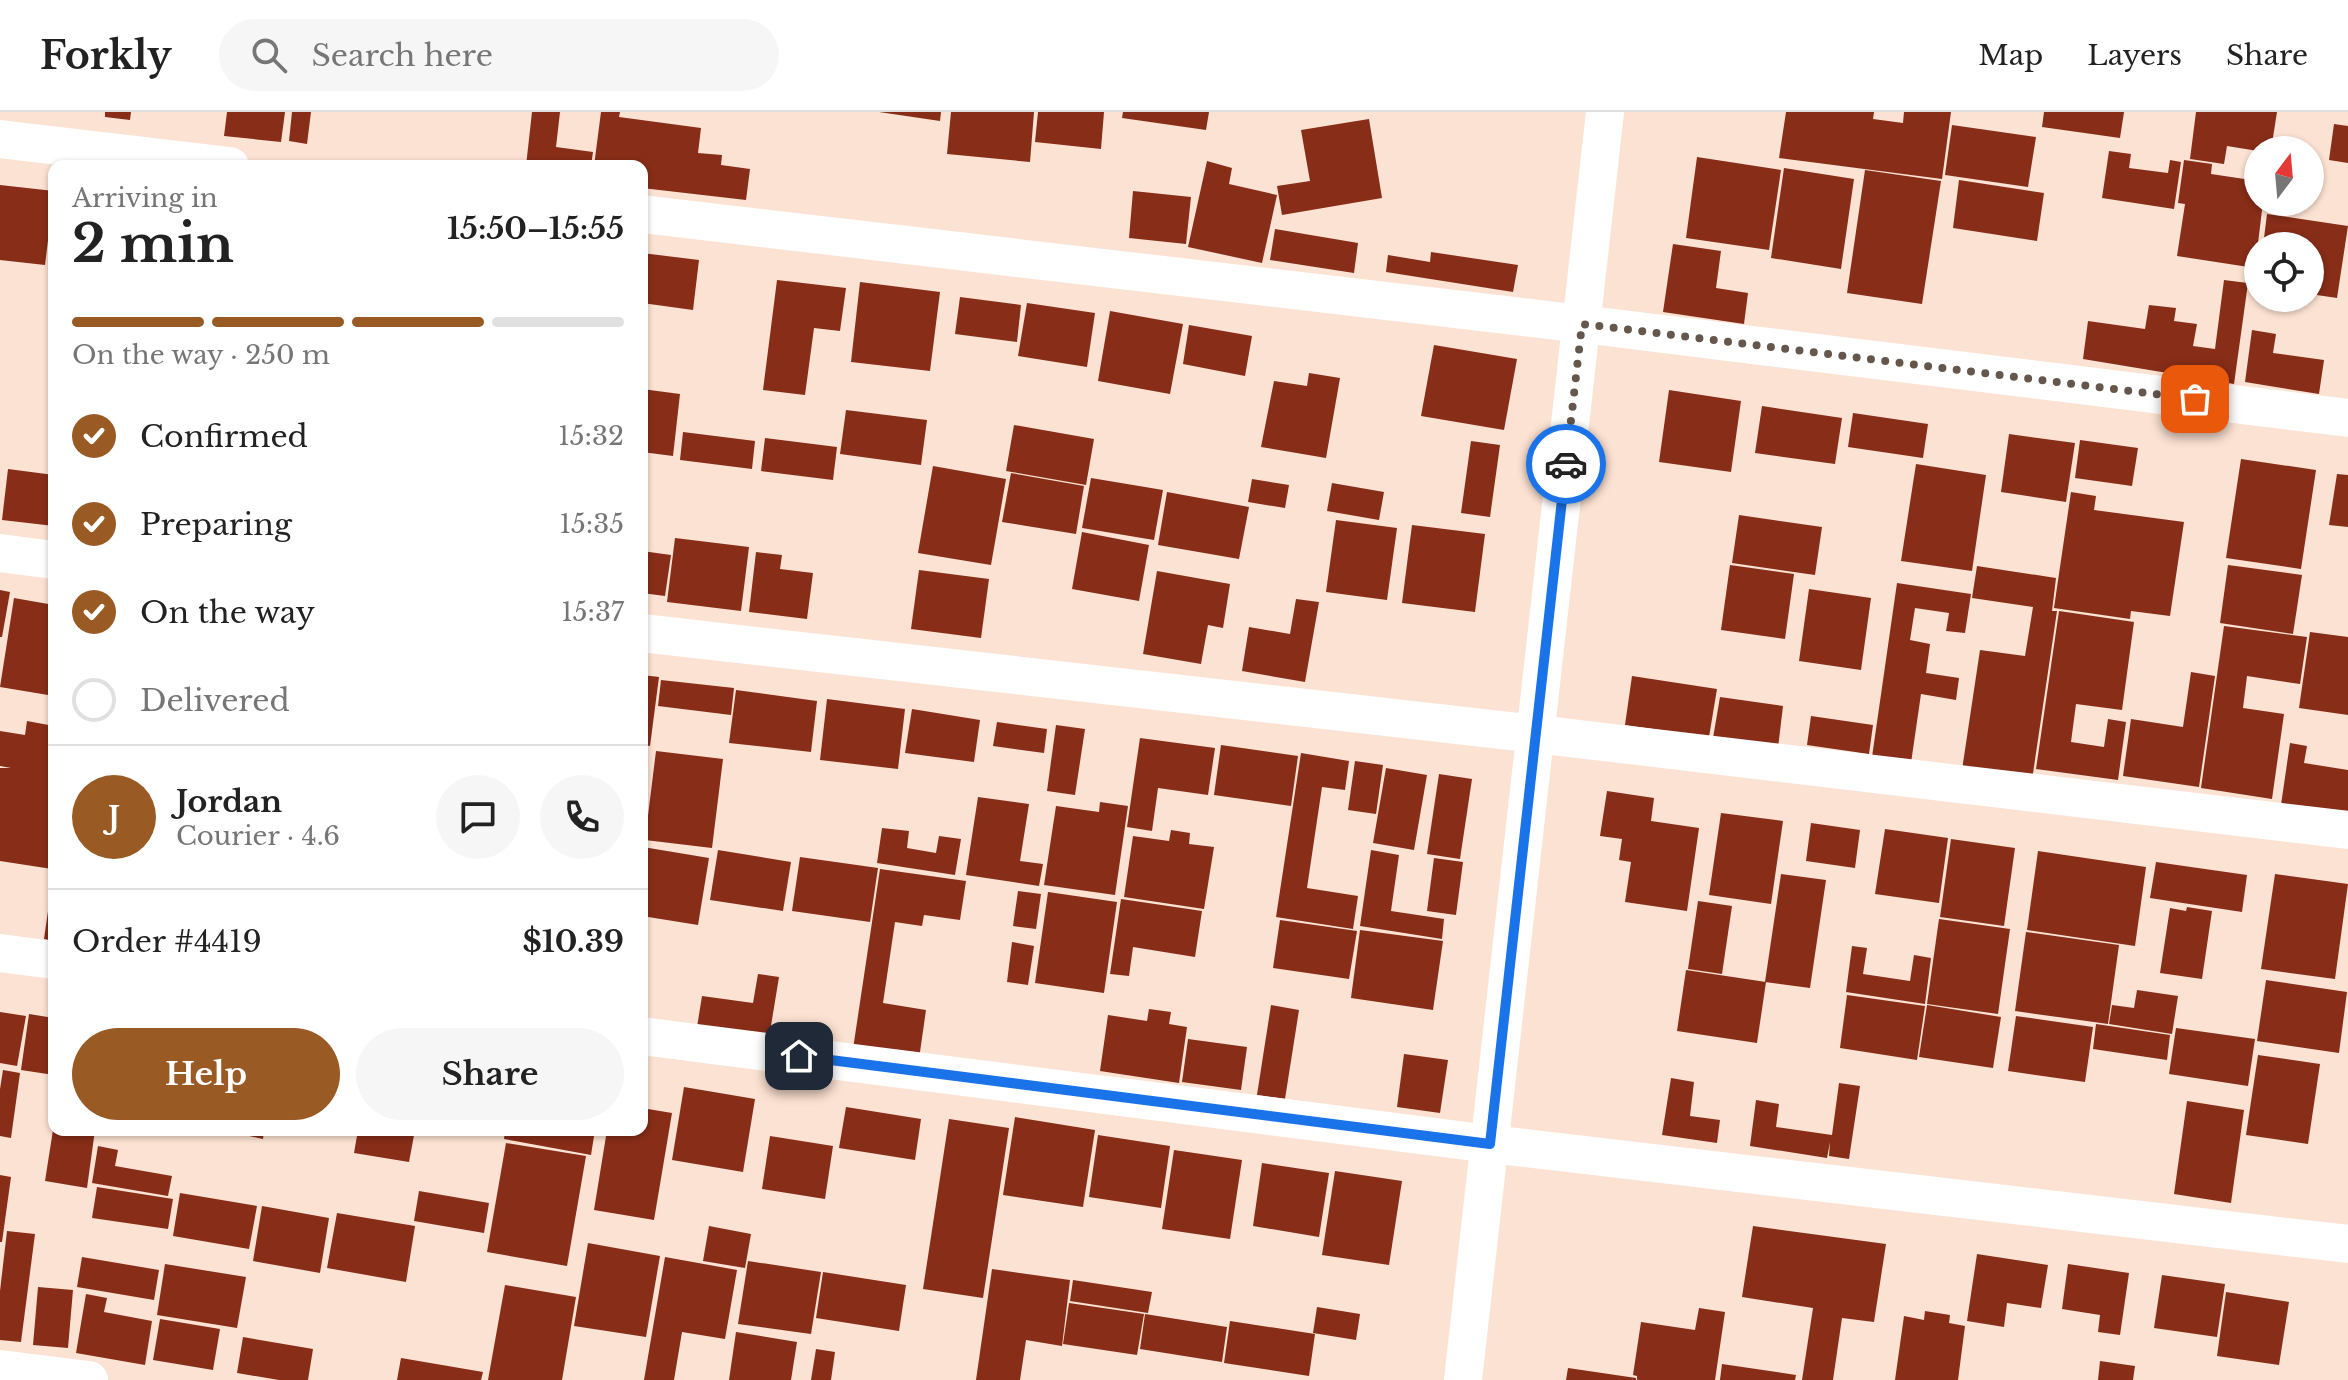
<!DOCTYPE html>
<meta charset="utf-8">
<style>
body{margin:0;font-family:"Libre Baskerville",serif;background:#f6f6f6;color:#222;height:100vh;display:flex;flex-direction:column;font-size:30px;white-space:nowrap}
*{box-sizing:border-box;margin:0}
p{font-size:26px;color:#767676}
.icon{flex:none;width:44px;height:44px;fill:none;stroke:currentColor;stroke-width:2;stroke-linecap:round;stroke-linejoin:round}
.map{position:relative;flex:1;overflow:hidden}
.panel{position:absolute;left:48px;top:48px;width:600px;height:976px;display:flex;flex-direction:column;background:#fff;border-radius:16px;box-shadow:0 2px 6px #0004}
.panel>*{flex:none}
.needle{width:52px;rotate:16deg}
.fabs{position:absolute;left:2244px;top:24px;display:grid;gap:16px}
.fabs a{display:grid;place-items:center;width:80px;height:80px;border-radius:50%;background:#fff;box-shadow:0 2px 6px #0004;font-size:40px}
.pin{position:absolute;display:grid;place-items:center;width:68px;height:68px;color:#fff;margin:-34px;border-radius:16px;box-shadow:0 4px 12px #0006}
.courier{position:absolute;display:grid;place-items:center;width:80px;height:80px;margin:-40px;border:6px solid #1a73e8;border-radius:50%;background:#fff;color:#222;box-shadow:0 2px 10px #0007}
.headline em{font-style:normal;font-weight:800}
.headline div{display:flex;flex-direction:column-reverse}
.headline{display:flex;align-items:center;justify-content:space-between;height:136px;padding:0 24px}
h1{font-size:52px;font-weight:800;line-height:60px}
.bar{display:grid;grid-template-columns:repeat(4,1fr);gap:12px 8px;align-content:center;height:96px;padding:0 24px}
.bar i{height:10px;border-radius:6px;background:#e0e0e0}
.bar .selected{background:#9a5a24}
.bar p{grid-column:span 4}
.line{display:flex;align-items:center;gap:20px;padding:0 24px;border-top:2px solid #e0e0e0}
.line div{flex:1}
.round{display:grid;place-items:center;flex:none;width:84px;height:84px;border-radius:42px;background:#f6f6f6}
ol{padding:0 24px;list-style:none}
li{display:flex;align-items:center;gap:24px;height:88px}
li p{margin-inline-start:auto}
li .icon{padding:8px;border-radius:50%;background:#9a5a24;color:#fff;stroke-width:4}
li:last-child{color:#767676}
li i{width:44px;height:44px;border:4px solid #e0e0e0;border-radius:50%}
.button{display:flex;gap:16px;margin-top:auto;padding:16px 24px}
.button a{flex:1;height:92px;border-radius:48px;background:#9a5a24;color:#fff;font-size:32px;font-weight:800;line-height:92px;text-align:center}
.button a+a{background:#f6f6f6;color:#222}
header{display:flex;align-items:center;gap:48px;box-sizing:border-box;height:112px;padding:0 40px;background:#fff;border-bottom:2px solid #e0e0e0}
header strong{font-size:38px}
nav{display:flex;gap:44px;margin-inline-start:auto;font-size:28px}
.search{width:560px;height:72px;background:#f6f6f6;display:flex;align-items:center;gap:20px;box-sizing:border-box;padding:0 28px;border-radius:44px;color:#767676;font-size:30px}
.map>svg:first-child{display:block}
.building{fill:#872d18}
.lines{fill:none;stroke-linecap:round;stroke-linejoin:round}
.street{stroke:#fff;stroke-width:38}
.done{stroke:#66574d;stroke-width:8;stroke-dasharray:0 14.4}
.route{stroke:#1a73e8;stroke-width:10}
</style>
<header>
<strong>Forkly</strong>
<div class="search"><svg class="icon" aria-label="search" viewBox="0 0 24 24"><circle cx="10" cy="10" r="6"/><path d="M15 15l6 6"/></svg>Search here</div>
<nav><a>Map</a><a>Layers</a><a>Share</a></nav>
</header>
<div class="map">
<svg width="2348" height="1268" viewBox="0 0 2348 1268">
<rect width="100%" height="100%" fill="#fce2d2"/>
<!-- building -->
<g class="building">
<path d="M105 0H131L130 8 105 5Z"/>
<path d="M227 0H285L281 30 224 24Z"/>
<path d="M292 0H311L307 32 289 29Z"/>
<path d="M532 0H560L556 35 593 40 591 54H526Z"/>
<path d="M601 0H620L619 5 701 16 698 41 722 43 721 53 750 57 746 88 642 76V54H594Z"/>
<path d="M879 0H941L940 9Z"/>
<path d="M951 0H1034L1030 50 947 42Z"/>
<path d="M1038 0H1104L1101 37 1035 30Z"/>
<path d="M1123 0H1209L1206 18 1122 6Z"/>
<path d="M1786 0H1874L1873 7 1903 11 1904 0H1951L1942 67 1779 46Z"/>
<path d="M2044 0H2124L2120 26 2042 15Z"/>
<path d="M2196 0H2277L2271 38 2258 39 2227 34 2224 52 2190 47Z"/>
<path d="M1369 7 1382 86 1282 103 1277 74 1310 69 1301 18Z"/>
<path d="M2334 12 2348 14V51L2329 48Z"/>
<path d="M1952 13 2036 25 2028 75 1945 63Z"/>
<path d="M2109 39 2131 42 2129 56 2168 61 2170 48 2181 50 2174 97 2102 86Z"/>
<path d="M1697 45 1781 58 1769 138 1686 126Z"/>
<path d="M2184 48 2212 52 2211 62 2258 69V90H2263L2255 156 2177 144 2185 92 2178 91Z"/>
<path d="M1207 49 1232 56 1229 72 1277 83 1262 151 1188 135Z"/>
<path d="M1784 56 1854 67 1841 157 1771 146Z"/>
<path d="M1865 58 1941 69 1922 192 1847 181Z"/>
<path d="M1959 68 2044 81 2037 129 1953 116Z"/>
<path d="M0 73 54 79 45 153 0 148Z"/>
<path d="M1133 79 1191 85 1186 132 1129 126Z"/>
<path d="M2267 102 2348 114 2337 186 2310 182V134H2263Z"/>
<path d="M1275 117 1358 131 1354 161 1270 148Z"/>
<path d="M1673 132 1721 139 1716 176 1748 181 1744 212 1663 200Z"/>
<path d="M1431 140 1518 153 1513 180 1386 160 1388 143 1430 150Z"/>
<path d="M642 141 699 148 693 198 642 191Z"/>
<path d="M777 168 846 176 840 219 814 216 805 283 763 278Z"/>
<path d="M2224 168 2248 171 2234 272 2083 247 2088 209 2145 217 2149 193 2176 196 2174 209 2197 212 2193 234 2215 237Z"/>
<path d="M860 170 940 180 930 259 851 250Z"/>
<path d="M960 185 1021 193 1017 230 955 222Z"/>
<path d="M1027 191 1095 201 1087 255 1018 244Z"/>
<path d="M1110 199 1183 212 1170 282 1098 269Z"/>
<path d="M1189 213 1252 224 1245 264 1183 252Z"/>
<path d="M2252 218 2276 222 2273 241 2324 248 2319 282 2245 270Z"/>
<path d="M1434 233 1517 247 1504 318 1421 304Z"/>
<path d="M1309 261 1340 266 1326 346 1261 335 1274 269 1307 274Z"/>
<path d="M642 277 680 282 673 344 642 340Z"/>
<path d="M1669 278 1741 289 1731 360 1659 350Z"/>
<path d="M1762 294 1842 306 1835 352 1755 341Z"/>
<path d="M846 298 927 308 921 353 840 342Z"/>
<path d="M1853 301 1928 312 1923 346 1848 335Z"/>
<path d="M1014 313 1094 327 1086 373 1006 359Z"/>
<path d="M683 320 755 329 752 357 680 348Z"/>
<path d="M2009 322 2075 331 2066 390 2001 380Z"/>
<path d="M765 326 837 335 833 368 761 359Z"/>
<path d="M2080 328 2138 336 2132 374 2075 366Z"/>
<path d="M1471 329 1500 333 1490 405 1461 401Z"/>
<path d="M2241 347 2316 358 2301 457 2226 446Z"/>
<path d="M1916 352 1986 363 1972 459 1901 449Z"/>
<path d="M933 354 1006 367 991 453 918 441Z"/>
<path d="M8 357 54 363V414L2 408Z"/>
<path d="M1011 361 1084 374 1076 422 1002 410Z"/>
<path d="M2337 362 2348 363V415L2329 413Z"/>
<path d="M1091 366 1163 378 1154 428 1082 416Z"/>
<path d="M1252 367 1289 373 1285 396 1248 390Z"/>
<path d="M1332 371 1384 380 1379 408 1327 399Z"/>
<path d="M1167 380 1249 395 1239 447 1158 433Z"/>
<path d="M2071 380 2096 384 2094 398 2184 410 2170 504 2131 499 2130 507 2054 496Z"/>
<path d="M1739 403 1822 415 1815 463 1732 451Z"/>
<path d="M1336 408 1397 416 1387 488 1326 480Z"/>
<path d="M1412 413 1485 422 1475 500 1402 491Z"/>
<path d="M1082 420 1149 433 1139 489 1072 477Z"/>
<path d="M675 426 749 435 741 499 667 490Z"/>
<path d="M642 439 671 443 665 484 642 481Z"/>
<path d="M756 440 782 443 780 457 813 461 807 507 749 500Z"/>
<path d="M1730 453 1794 462 1785 527 1721 518Z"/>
<path d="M2228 453 2302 463 2293 522 2220 511Z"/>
<path d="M1977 454 2056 466 2052 499H2057L2032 668 1962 658 1980 538 2025 544 2033 495 1972 486Z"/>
<path d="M919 458 989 467 981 526 911 517Z"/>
<path d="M1157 459 1230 472 1223 516 1208 513 1201 552 1143 542Z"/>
<path d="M1897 471 1971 482 1965 521 1946 519 1949 501 1915 496 1910 528 1930 532 1926 561 1959 566 1956 588 1921 582 1911 651 1872 645Z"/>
<path d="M1809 477 1871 486 1861 558 1799 549Z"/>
<path d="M0 478 10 480 2 525H0Z"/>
<path d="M14 486 54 493V584L0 575Z"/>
<path d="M1296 487 1319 490 1305 570 1242 559 1249 515 1290 522Z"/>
<path d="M2059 499 2134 510 2122 598 2076 592 2071 630 2104 635 2108 607 2126 610 2118 668 2036 657Z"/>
<path d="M2224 514 2307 525 2300 572 2247 564 2243 596 2284 602 2272 687 2201 676Z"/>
<path d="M2310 520 2348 525V603L2299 596Z"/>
<path d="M2191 560 2215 564 2199 675 2123 664 2131 607 2183 615Z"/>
<path d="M642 563 659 565 650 634 642 633Z"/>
<path d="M1632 564 1717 577 1709 625 1625 613Z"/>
<path d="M661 568 734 576 731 603 658 594Z"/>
<path d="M736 578 817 589 811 640 729 631Z"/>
<path d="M1720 585 1783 594 1778 636 1713 626Z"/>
<path d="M827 587 905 597 898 657 820 648Z"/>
<path d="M912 597 980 608 974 650 905 641Z"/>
<path d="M1811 604 1873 613 1869 642 1807 633Z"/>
<path d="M27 609 54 614 52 757 0 749V656H11L0 654V619L25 623Z"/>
<path d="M997 610 1047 617 1044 641 993 634Z"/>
<path d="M1056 613 1085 617 1075 683 1047 679Z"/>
<path d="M1140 626 1215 636 1208 683 1158 676 1152 719 1127 715Z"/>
<path d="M2290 631 2307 634 2304 651 2348 658V703L2281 693Z"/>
<path d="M1221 633 1298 644 1291 694 1214 683Z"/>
<path d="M656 639 723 647 712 736 645 728Z"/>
<path d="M1301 641 1349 649 1345 678 1322 675 1307 776 1358 784 1353 817 1276 805Z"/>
<path d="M1355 649 1383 653 1376 702 1348 698Z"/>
<path d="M1386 656 1427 663 1414 738 1373 731Z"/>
<path d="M1439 662 1472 667 1460 747 1427 742Z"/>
<path d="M1607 679 1654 686 1651 709 1699 716 1687 799 1625 790 1631 750 1619 748 1622 727 1600 724Z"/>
<path d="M978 685 1029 692 1020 749 1043 752 1039 774 966 763Z"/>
<path d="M1100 690 1128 694 1115 783 1044 773 1056 694 1099 700Z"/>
<path d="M1721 701 1783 709 1771 792 1709 783Z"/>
<path d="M1811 711 1860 718 1855 756 1806 749Z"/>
<path d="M882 716 909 719 907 736 936 741 939 724 961 727 955 763 877 751Z"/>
<path d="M1885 717 1948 726 1939 791 1875 782Z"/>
<path d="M1171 718 1190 721 1189 732 1214 735 1204 797 1124 785 1133 724 1169 729Z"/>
<path d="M1951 727 2015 736 2004 814 1940 805Z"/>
<path d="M643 735 709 746 698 813 642 804Z"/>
<path d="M718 738 791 750 783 799 710 788Z"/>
<path d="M1371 738 1399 743 1391 799 1444 807 1442 827 1360 814Z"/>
<path d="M2038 739 2146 755 2135 834 2027 818Z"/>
<path d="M800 745 878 756 870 810 792 799Z"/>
<path d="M1434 746 1463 750 1456 803 1427 799Z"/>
<path d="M2156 750 2247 763 2242 800 2150 786Z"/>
<path d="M880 757 966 769 960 808 924 803 922 814 895 810 883 891 926 898 919 947 853 937Z"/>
<path d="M1781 762 1826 768 1810 876 1765 870Z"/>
<path d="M2275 762 2348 772 2335 867 2261 857Z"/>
<path d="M52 771H54V829L44 827Z"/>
<path d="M1018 779 1041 782 1036 817 1013 814Z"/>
<path d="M1048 780 1117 790 1104 881 1035 871Z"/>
<path d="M1121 787 1202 799 1195 845 1133 835 1129 864 1110 862Z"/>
<path d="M1698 789 1732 794 1722 862 1688 857Z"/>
<path d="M2187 795 2212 799 2202 867 2160 861 2170 796 2186 799Z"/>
<path d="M1939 807 2010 817 1998 902 1927 892Z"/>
<path d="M1280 808 1357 819 1349 867 1273 856Z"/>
<path d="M1360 818 1443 829 1433 898 1351 886Z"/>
<path d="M2026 820 2119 833 2108 912 2015 899Z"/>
<path d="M1012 830 1034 834 1028 873 1007 870Z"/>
<path d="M1852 834 1867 836 1863 862 1910 869 1914 843 1931 846 1925 892 1846 880Z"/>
<path d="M1686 858 1766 870 1757 931 1677 919Z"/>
<path d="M758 862 779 865 769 926 697 915 702 884 753 891Z"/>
<path d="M2266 868 2347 880 2339 941 2257 929Z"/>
<path d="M2137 878 2178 884 2172 922 2109 912 2112 893 2134 896Z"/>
<path d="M1847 883 1925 894 1917 948 1840 936Z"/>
<path d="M1271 893 1299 898 1285 987 1257 983Z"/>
<path d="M1927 893 2001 905 1993 956 1919 945Z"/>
<path d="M1149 897 1171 900 1169 912 1187 915 1179 971 1100 959 1108 903 1147 909Z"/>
<path d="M0 900 26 904 17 954 0 951Z"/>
<path d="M29 902 54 906V963L21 958Z"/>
<path d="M2016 904 2093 915 2085 970 2008 959Z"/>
<path d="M2096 912 2170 923 2167 948 2093 937Z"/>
<path d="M2176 916 2255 927 2248 974 2169 962Z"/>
<path d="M1188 927 1247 935 1241 978 1182 970Z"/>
<path d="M1404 942 1448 948 1440 1001 1397 995Z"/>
<path d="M2258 943 2320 952 2308 1032 2246 1023Z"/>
<path d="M3 958 20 961 11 1026 0 1024V977Z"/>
<path d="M1671 966 1694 970 1690 1004 1720 1008 1717 1031 1662 1023Z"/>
<path d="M1839 971 1860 974 1849 1047 1829 1044 1830 1030 1827 1046 1750 1034 1756 988 1779 992 1776 1015 1832 1023Z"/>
<path d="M684 975 755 987 743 1060 672 1048Z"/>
<path d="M2187 989 2244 998 2231 1091 2174 1082Z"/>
<path d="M846 995 921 1007 915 1048 839 1036Z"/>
<path d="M642 996 672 1001 654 1108 594 1098 607 1018H642Z"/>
<path d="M1015 1005 1095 1018 1083 1095 1003 1083Z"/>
<path d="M949 1007 1009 1016 983 1186 923 1177Z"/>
<path d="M53 1018H95L87 1076 45 1069Z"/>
<path d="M222 1018H264L263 1027Z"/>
<path d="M358 1018H415L409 1050 354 1041Z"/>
<path d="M505 1018H595L591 1043 504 1027Z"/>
<path d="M1098 1023 1170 1034 1161 1096 1089 1085Z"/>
<path d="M770 1024 833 1034 825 1087 762 1077Z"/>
<path d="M506 1031 586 1044 567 1154 487 1140Z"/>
<path d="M98 1034 118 1038 115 1054 172 1064 168 1084 92 1071Z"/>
<path d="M1174 1038 1242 1048 1230 1127 1162 1117Z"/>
<path d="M1262 1051 1329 1061 1319 1125 1253 1114Z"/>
<path d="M1335 1059 1402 1069 1389 1153 1322 1143Z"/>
<path d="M0 1063 11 1065 2 1130H0Z"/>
<path d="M97 1075 173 1087 168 1117 92 1106Z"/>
<path d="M419 1079 489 1091 484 1121 414 1109Z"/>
<path d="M180 1081 257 1094 249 1137 173 1124Z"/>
<path d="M262 1094 329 1106 320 1161 253 1149Z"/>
<path d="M337 1101 415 1114 406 1170 327 1156Z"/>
<path d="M709 1114 751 1122 745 1156 703 1149Z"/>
<path d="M1753 1114 1886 1132 1874 1210 1842 1206 1833 1268H1802L1813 1196 1742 1185Z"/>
<path d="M7 1119 35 1122 21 1230 0 1228V1179Z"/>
<path d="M588 1131 660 1144 646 1225 574 1214Z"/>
<path d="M1977 1142 2048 1153 2041 1196 2007 1191 2004 1215 1967 1209Z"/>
<path d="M82 1145 159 1158 154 1188 77 1175Z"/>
<path d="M665 1145 737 1158 725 1227 682 1220 674 1268H644Z"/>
<path d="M748 1149 821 1160 811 1222 738 1212Z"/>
<path d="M165 1152 246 1165 237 1216 157 1203Z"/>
<path d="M2068 1152 2129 1161 2120 1223 2098 1220 2100 1203 2062 1197Z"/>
<path d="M992 1157 1070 1168 1062 1234 1026 1228 1020 1268H976Z"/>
<path d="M823 1160 906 1173 899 1219 816 1206Z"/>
<path d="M2162 1163 2225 1172 2217 1225 2154 1216Z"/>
<path d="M1073 1168 1152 1180 1148 1201 1070 1189Z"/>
<path d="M505 1173 576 1185 562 1268H488Z"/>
<path d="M38 1175 73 1178 68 1236 33 1233Z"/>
<path d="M2226 1180 2289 1190 2279 1253 2217 1244Z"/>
<path d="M86 1182 107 1186 104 1200 152 1209 145 1253 76 1241Z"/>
<path d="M1069 1191 1144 1202 1137 1243 1063 1232Z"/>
<path d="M1317 1195 1360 1202 1356 1228 1313 1221Z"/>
<path d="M1699 1196 1725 1200 1715 1268H1637V1264L1633 1263 1641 1210 1695 1218Z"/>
<path d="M1925 1199 1950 1203 1949 1211 1965 1214 1958 1268H1895L1904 1204 1924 1208Z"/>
<path d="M1145 1202 1227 1215 1222 1250 1140 1237Z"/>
<path d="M160 1207 220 1217 213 1258 153 1248Z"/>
<path d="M1230 1209 1315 1222 1309 1264 1224 1251Z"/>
<path d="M736 1220 797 1230 791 1268H729Z"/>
<path d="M243 1225 313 1237 308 1268H279L237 1261Z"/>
<path d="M816 1237 835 1240 831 1268H811Z"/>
<path d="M401 1246 483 1260 481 1268H397Z"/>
<path d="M2100 1249 2135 1254 2133 1268H2098Z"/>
<path d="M1722 1252 1796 1263 1795 1268H1720Z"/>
<path d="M1568 1256 1636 1266V1268H1566Z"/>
</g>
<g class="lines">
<!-- street -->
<g class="street">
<path d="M0 27 230 54"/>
<path d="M642 102 1582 212 2348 306"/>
<path d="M0 441 54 448"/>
<path d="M642 521 1536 622 2348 718"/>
<path d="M0 841 54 848"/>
<path d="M642 924 1490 1032 2348 1132"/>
<path d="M0 1257 89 1268"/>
<path d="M1463 1268 1605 0"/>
</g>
</g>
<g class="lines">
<!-- done -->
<path class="done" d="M1566 352 1582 212 2195 287"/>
<!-- route -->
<path class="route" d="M799 944 1490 1032 1566 352"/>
</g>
</svg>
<div class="fabs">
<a><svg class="needle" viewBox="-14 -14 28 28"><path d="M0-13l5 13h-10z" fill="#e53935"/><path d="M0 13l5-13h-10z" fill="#767676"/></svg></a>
<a><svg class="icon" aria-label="locate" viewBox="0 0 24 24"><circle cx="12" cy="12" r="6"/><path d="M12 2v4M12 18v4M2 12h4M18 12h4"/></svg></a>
</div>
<div class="pin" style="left:2195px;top:287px;background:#ea580c"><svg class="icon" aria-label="bag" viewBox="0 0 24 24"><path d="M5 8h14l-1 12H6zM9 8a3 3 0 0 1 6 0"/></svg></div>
<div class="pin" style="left:799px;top:944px;background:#1f2937"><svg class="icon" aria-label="home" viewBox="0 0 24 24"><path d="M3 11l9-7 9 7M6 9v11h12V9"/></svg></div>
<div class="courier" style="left:1566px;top:352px"><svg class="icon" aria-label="car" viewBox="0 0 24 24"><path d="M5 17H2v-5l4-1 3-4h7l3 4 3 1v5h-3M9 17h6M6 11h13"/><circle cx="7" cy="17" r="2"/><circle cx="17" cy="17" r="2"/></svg></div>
<section class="panel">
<div class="headline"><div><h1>2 min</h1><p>Arriving in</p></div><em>15:50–15:55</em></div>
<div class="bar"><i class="selected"></i><i class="selected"></i><i class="selected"></i><i></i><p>On the way · 250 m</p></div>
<ol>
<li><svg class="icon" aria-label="check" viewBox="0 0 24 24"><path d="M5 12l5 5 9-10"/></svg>Confirmed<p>15:32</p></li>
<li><svg class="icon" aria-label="check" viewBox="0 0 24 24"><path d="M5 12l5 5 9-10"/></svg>Preparing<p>15:35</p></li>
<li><svg class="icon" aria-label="check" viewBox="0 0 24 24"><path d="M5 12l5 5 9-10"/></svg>On the way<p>15:37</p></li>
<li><i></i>Delivered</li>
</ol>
<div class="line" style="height:144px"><b class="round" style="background:#9a5a24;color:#fff">J</b><div><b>Jordan</b><p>Courier · 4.6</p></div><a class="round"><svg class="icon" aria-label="chat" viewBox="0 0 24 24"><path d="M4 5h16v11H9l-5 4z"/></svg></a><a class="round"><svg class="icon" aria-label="phone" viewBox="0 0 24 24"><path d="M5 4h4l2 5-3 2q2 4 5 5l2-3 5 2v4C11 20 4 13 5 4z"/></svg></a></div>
<div class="line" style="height:104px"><div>Order #4419</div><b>$10.39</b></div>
<div class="button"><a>Help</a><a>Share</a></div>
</section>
</div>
